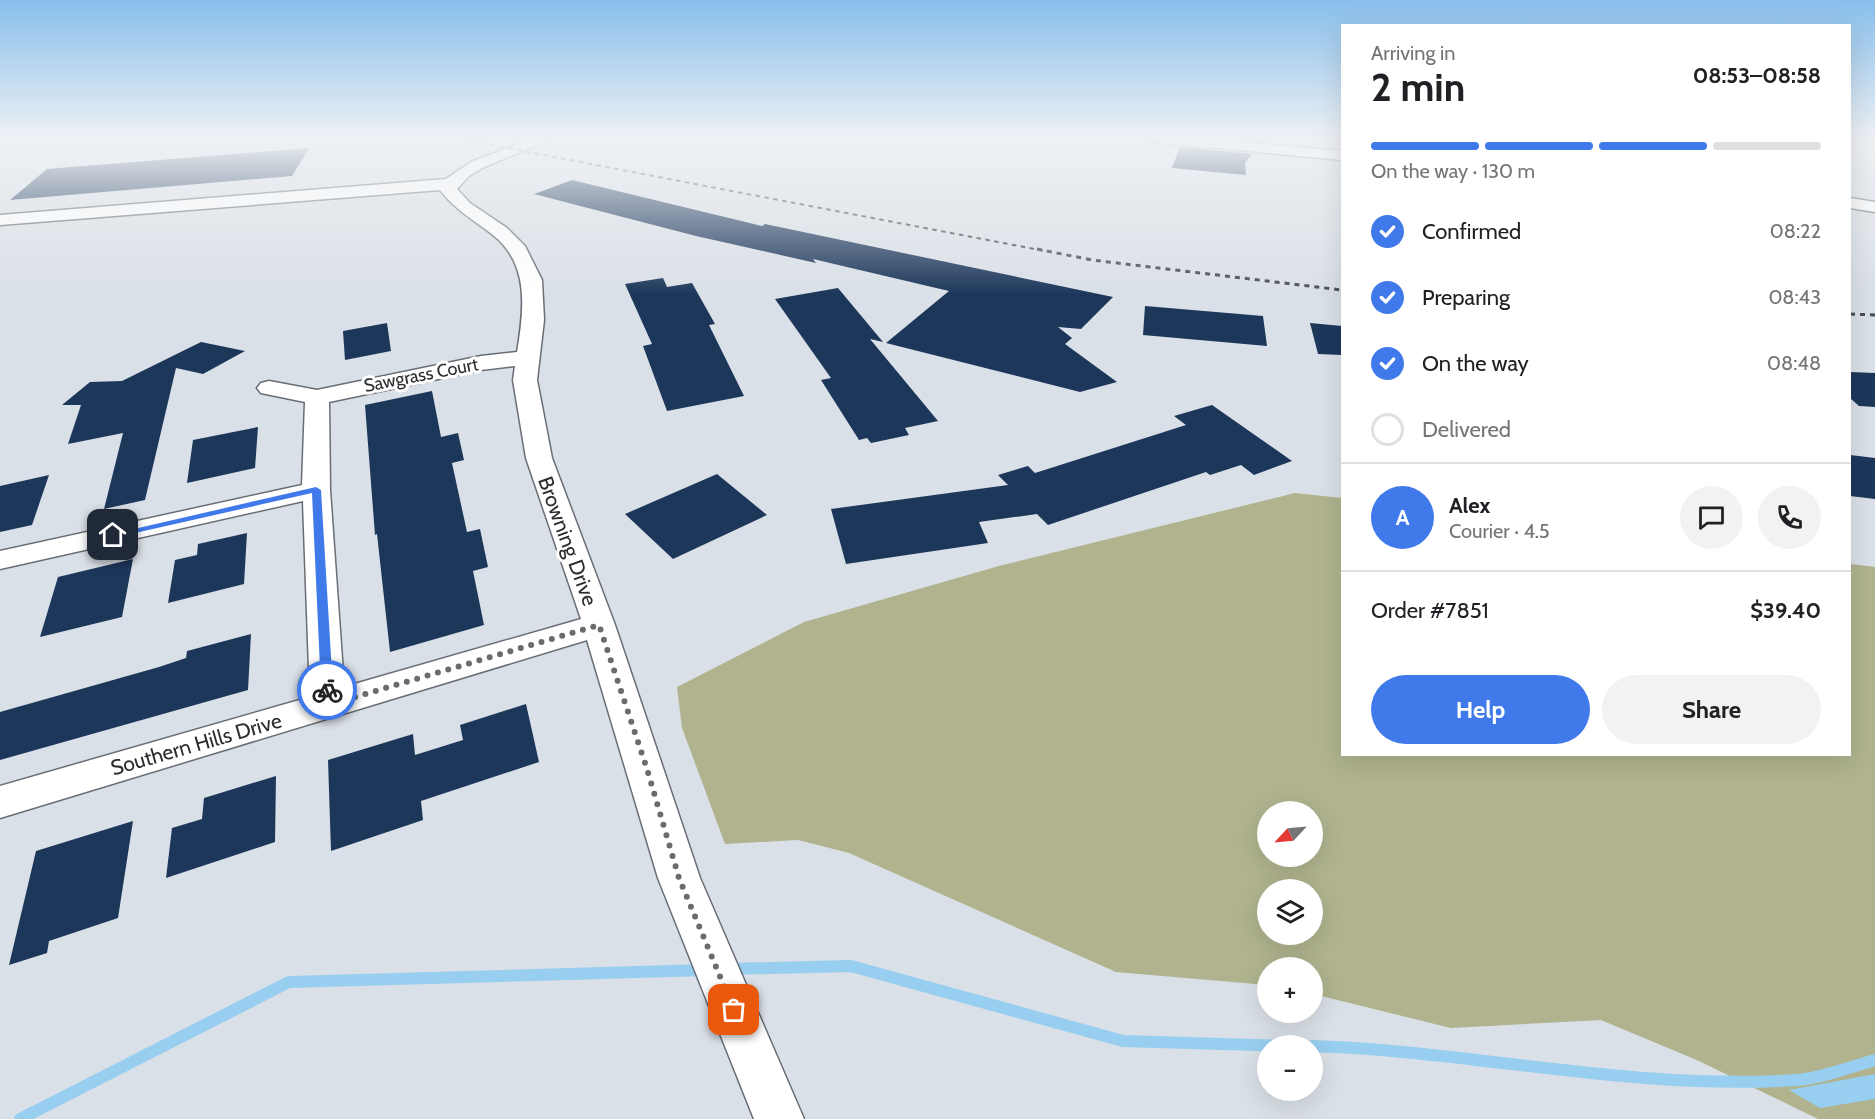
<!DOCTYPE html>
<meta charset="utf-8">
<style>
body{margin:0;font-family:Cabin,sans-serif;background:#f2f2f2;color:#202124;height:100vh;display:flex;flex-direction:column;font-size:22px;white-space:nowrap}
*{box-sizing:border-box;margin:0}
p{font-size:20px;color:#757577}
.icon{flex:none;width:33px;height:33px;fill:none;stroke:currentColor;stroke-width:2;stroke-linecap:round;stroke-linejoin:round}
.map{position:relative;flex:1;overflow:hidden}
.details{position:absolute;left:1341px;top:24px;width:510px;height:732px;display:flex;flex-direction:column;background:#fff;border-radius:0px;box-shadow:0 6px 24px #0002}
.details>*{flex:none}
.needle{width:39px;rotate:244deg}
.controls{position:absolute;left:1257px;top:801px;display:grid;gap:12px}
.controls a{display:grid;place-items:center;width:66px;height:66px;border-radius:50%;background:#fff;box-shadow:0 6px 24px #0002;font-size:30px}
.pin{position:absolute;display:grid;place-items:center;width:51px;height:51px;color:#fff;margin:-26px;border-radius:12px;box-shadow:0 3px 9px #0006}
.courier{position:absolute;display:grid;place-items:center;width:60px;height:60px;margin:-30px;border:4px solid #407aea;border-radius:50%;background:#fff;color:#222;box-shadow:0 2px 8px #0007}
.summary em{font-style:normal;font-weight:800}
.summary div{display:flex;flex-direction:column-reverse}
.summary{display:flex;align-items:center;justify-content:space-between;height:102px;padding:0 30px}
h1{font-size:39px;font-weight:800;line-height:45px}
.bar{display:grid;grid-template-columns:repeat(4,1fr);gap:9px 6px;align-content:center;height:72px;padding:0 30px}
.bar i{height:8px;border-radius:4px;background:#e0e0e0}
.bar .current{background:#407aea}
.bar p{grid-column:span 4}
.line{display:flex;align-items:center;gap:15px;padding:0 30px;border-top:2px solid #e0e0e0}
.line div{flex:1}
.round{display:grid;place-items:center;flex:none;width:63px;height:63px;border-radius:32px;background:#f2f2f2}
ol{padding:0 30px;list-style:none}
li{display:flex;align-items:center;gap:18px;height:66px}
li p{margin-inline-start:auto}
li .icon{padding:6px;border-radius:50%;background:#407aea;color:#fff;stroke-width:4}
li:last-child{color:#757577}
li i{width:33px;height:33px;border:3px solid #e0e0e0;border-radius:50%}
.primary-button{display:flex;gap:12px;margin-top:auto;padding:12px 30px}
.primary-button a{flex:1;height:69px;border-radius:36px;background:#407aea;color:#fff;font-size:24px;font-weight:800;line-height:69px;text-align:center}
.primary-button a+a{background:#f2f2f2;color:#202124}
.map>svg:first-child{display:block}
.green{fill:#b0b38e;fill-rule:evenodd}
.water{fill:#98ceef}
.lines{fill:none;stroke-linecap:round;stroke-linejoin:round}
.stream{stroke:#98ceef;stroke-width:12}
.building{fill:#1d375b}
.minor-casing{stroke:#696e75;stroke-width:3}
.minor{fill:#fff;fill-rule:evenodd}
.rail-far1{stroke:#4a4e51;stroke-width:2;stroke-dasharray:4.5 4.5;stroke-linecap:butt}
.rail{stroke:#4a4e51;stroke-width:3;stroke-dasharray:5 5;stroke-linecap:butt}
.route{fill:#407aea}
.done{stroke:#686c6f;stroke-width:6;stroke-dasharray:0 10.8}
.labels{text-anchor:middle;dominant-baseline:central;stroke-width:6;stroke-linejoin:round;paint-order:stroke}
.far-street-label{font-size:18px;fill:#2a2d2f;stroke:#fff}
.street-label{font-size:21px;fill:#2a2d2f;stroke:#fff}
</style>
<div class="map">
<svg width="1875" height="1119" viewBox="0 0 1875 1119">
<rect width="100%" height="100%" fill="#dae0e7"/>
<!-- green -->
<path class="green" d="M1295 493 1342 498V754H1850V564L1875 567V1119H1818L1699 1061 1601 1020 1451 1028 1313 994 1312 968H1268L1267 985 1116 972 849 853 798 840 725 844 682 728 677 687 804 622 999 566ZM1268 812H1312V856H1268ZM1268 890H1312V934H1268Z"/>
<!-- water -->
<path class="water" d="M1875 1074V1099L1820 1108 1789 1090Z"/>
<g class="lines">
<!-- stream -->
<g class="stream">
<path d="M728 969 851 966 1123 1041 1290 1046"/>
<path d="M1312 1046C1474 1051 1633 1091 1796 1080 1822 1078 1850 1067 1875 1060"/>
<path d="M20 1119 289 982 706 970"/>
</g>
</g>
<!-- building -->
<g class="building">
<path d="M1180 147 1252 154 1245 163 1246 175 1172 168Z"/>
<path d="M309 148 292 176 10 200 47 169Z"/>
<path d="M572 180 762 226 765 224 1113 297 1081 329 1058 327 1072 338 1065 344 1117 382 1080 392 886 343 949 291 813 259 816 263 696 236 534 194Z"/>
<path d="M663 278 667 287 692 283 715 324 709 325 744 396 667 411 643 346 652 344 625 284Z"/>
<path d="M838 288 883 342 870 339 938 421 905 428 909 435 871 443 867 438 859 440 821 380 831 378 775 299Z"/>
<path d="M1145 306 1263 316 1267 346 1143 335Z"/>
<path d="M387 323 391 351 345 360 343 331Z"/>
<path d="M1310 323 1342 326V355L1318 354Z"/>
<path d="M201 342 245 351 203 374 176 368 145 500 104 509 123 433 68 444 81 405H62L90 382 122 381Z"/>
<path d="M1850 372 1875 373V407L1859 406 1850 398Z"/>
<path d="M432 391 441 437 458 433 464 460 452 463 467 532 480 529 488 567 473 571 484 625 390 652 377 534 375 535 365 405Z"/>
<path d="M1212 405 1292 461 1254 475 1241 465 1210 475 1206 472 1048 525 1037 514 979 522 988 543 846 564 831 509 1008 485 998 475 1028 466 1035 473 1186 425 1174 416Z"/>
<path d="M258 427 255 468 187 483 193 440Z"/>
<path d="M1850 455 1875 458V499L1850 496Z"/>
<path d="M717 474 767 515 673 559 625 514Z"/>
<path d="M49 475 32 525 0 532V486Z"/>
<path d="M247 533 244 584 168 603 175 560 197 555 198 544Z"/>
<path d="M133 559 122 617 40 637 58 577Z"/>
<path d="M251 634 248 690 0 760V712L159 667 186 658 187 651Z"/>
<path d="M526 704 539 762 421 801 423 820 331 851 328 760 413 734 415 755 463 740 460 725Z"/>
<path d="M276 776 275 842 166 878 172 828 202 819 204 798Z"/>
<path d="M133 821 118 918 49 941 47 953 9 965 36 851Z"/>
</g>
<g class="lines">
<defs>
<g id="minor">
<path d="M534 138H554L482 168 469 176 457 189 470 203 507 228 525 246 542 280 544 320 537 380 552 458 615 625 700 878 804 1119H754L658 878 587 640 0 818V786L310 697 303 501 0 569V551L302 485 305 402 261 393 257 388 261 383 269 381 317 390 481 356 517 352C524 311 530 264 493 235 474 220 455 210 440 190L0 225V215L446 179 471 162ZM515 366 513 380 526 458 581 619 344 687 330 490 329 402 481 370Z"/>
<path d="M1146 138H1196L1342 151V160L1153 142Z"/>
<path d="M1850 198 1875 202V212L1850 208Z"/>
</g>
</defs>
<!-- minor casing -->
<use href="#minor" class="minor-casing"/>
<!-- minor -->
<use href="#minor" class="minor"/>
<!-- rail-far1 -->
<path class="rail-far1" d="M455 138 1045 251"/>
<!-- rail -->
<g class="rail">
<path d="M1037 249 1092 260 1342 290"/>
<path d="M1850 314 1875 315"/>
</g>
</g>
<!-- sky -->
<linearGradient id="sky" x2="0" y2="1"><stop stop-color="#88beeb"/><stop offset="0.47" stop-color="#eef1f4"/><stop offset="1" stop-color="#eef1f4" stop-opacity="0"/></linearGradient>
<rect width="1875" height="294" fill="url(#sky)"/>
<!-- route -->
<path class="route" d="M316 487 321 490 333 690 327 694 321 690 312 493 113 538 108 535Z"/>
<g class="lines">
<!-- done -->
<path class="done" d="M327 690 328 705 599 625 647 769 679 878 734 1010"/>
</g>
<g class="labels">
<!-- far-street labels -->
<g class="far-street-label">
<text transform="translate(421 375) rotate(-11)">Sawgrass Court</text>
</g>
<!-- street labels -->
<g class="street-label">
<text transform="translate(568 541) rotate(70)">Browning Drive</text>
<text transform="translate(196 744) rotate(-16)">Southern Hills Drive</text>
</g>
</g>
</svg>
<div class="controls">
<a><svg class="needle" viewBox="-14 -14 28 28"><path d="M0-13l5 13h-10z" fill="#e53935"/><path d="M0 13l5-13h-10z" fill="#757577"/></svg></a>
<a><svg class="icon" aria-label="layers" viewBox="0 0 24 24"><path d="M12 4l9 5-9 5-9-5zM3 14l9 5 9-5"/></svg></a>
<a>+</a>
<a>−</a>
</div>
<div class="pin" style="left:734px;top:1010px;background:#ea580c"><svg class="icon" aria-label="bag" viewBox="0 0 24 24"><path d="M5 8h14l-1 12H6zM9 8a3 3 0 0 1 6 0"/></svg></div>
<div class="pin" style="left:113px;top:535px;background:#1f2937"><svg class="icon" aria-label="home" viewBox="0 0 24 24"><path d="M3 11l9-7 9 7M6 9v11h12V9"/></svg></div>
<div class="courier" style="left:327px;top:690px"><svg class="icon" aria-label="bike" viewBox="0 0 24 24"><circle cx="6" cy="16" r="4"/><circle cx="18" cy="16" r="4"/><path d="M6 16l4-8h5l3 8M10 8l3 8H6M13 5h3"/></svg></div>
<section class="details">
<div class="summary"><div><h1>2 min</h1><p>Arriving in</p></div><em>08:53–08:58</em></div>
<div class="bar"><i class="current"></i><i class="current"></i><i class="current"></i><i></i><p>On the way · 130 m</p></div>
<ol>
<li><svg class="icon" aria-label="check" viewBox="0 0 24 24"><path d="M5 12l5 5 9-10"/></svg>Confirmed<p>08:22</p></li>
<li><svg class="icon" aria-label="check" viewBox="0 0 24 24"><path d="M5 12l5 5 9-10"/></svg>Preparing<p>08:43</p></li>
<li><svg class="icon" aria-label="check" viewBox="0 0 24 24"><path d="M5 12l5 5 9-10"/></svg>On the way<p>08:48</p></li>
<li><i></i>Delivered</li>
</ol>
<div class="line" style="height:108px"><b class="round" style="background:#407aea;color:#fff">A</b><div><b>Alex</b><p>Courier · 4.5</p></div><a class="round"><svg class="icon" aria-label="chat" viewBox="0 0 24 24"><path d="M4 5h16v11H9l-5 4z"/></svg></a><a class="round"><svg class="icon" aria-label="phone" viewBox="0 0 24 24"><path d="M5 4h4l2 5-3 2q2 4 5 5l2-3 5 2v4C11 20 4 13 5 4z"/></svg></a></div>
<div class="line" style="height:78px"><div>Order #7851</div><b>$39.40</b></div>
<div class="primary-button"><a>Help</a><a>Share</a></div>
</section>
</div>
